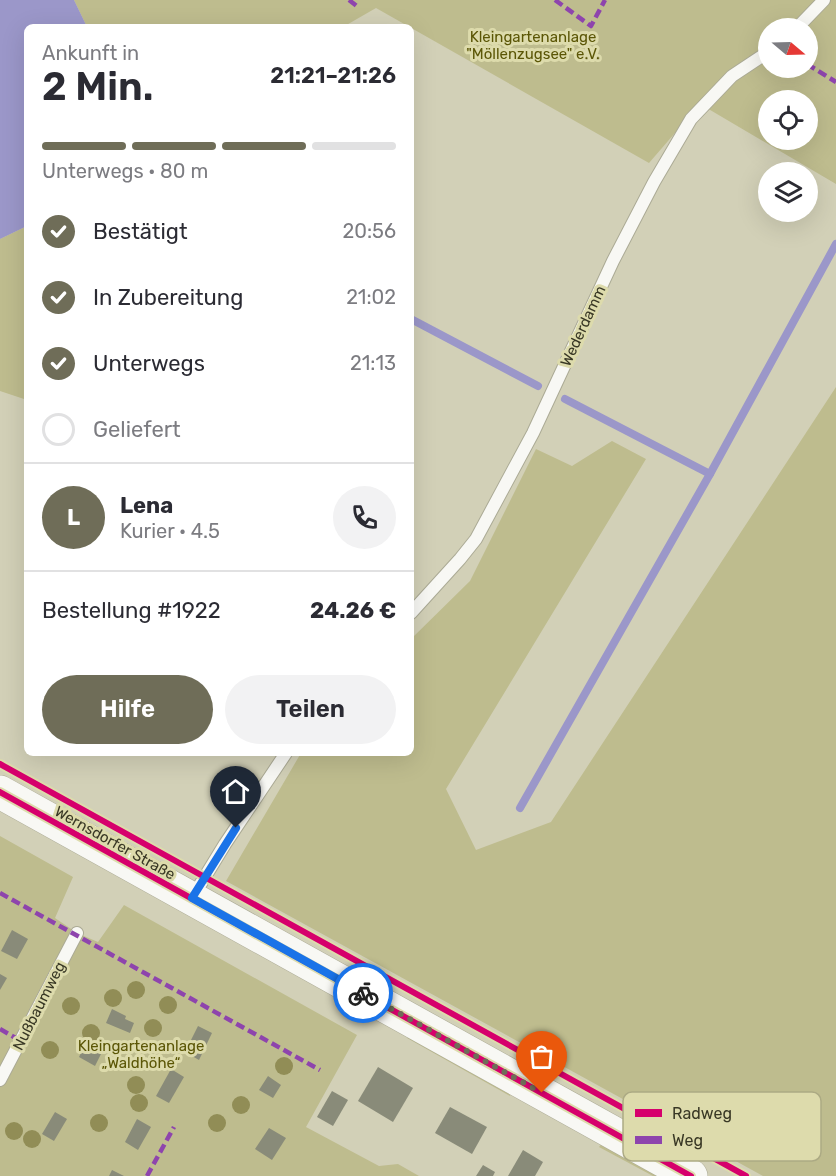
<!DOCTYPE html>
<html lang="de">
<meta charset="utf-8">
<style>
body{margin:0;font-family:Rubik,sans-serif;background:#f2f2f3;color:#2b2b33;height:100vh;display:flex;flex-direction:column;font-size:22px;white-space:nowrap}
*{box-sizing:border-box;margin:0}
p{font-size:20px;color:#7c7c81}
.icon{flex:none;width:33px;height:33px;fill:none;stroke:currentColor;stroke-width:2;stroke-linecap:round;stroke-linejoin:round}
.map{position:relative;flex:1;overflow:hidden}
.panel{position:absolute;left:24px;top:24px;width:390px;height:732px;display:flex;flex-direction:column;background:#fff;border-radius:9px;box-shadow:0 6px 24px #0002}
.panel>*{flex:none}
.needle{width:39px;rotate:109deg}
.buttons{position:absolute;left:758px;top:18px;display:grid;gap:12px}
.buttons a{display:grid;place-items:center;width:60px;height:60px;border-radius:50%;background:#fff;box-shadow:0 6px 24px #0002;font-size:30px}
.pin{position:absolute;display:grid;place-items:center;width:51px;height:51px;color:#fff;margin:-62px -26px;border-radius:50% 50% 50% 0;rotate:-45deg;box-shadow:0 0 6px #0007}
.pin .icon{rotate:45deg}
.courier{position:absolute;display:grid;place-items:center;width:60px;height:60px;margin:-30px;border:4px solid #1a73e8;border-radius:50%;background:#fff;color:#222;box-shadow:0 2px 8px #0007}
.overview em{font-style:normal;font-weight:600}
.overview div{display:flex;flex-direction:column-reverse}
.overview{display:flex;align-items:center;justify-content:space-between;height:102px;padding:0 18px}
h1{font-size:39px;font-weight:600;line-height:45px}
.bar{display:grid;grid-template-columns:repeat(4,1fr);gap:9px 6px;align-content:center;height:72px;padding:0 18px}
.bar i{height:8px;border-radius:4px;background:#e1e1e2}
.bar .current{background:#6f6d58}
.bar p{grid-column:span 4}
.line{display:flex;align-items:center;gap:15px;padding:0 18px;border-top:2px solid #e1e1e2}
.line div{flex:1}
.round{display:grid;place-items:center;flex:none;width:63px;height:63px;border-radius:32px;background:#f2f2f3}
ol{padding:0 18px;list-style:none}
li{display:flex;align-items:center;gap:18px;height:66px}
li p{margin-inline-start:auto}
li .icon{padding:6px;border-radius:50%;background:#6f6d58;color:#fff;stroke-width:4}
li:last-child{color:#7c7c81}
li i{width:33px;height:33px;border:3px solid #e1e1e2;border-radius:50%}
.primary-button{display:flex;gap:12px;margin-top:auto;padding:12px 18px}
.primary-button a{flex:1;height:69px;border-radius:36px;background:#6f6d58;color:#fff;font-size:24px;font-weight:600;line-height:69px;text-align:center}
.primary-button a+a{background:#f2f2f3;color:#2b2b33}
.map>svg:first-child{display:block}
.green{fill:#bebc8e;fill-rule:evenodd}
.water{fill:#9b97c9}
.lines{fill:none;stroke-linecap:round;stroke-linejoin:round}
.stream{stroke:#9b97c9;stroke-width:8}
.building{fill:#898b79}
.lane-casing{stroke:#abaa95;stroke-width:14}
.secondary-casing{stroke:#abaa95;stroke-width:34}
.lane{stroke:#f8f8f4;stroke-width:12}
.secondary{stroke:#f8f8f4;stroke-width:33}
.quiet{stroke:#8e44ad;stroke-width:4.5;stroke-dasharray:9 4.5;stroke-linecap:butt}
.cycleway-casing{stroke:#dddbac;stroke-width:10}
.cycleway{stroke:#d6006c;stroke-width:6}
.tree{fill:#918d56}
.done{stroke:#6f6d58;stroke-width:6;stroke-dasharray:0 10.8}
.route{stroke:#1a73e8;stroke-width:8}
.labels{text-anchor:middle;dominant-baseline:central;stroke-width:6;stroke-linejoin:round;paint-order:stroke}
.park-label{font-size:15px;fill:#5b5606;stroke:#dddbac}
.street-label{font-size:15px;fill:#393825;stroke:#dddbac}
.key{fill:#dddbac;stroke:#acaa84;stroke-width:1.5}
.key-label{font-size:16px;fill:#393825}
</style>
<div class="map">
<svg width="836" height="1176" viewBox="0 0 836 1176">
<rect width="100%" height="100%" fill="#d2d0b7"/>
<!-- green -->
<g class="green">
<path d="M74 0H836V184L700 104 649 163 376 8 343 27H87ZM768 28H807V68H768ZM768 100H807V140H768Z"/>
<path d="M27 226V400L0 391V239Z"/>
<path d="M836 387V1176H763L226 881 301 753H411V639L470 581 536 449 572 466 612 441 646 459 446 789 476 850 551 822Z"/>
<path d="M0 836 73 877 55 918 77 933 98 942 124 905 357 1035 306 1127 379 1166 398 1164 419 1176H0Z"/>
<path d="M411 1033 512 1089 510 1096 407 1038Z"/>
<path d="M604 1141 668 1176H653L599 1147Z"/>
</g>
<!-- water -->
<path class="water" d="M0 0H74L87 27H27V226L0 239Z"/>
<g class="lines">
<!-- stream -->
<g class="stream">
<path d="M411 319 538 386"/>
<path d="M565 399 710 474"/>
<path d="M520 808 710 474 836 244"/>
</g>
</g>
<!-- building -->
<g class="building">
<path d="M12 930 28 939 17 959 1 951Z"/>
<path d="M0 974 7 978 0 990Z"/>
<path d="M112 1009 126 1016 125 1019 134 1023 130 1033 106 1023Z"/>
<path d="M198 1026 212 1033 199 1060 185 1052Z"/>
<path d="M87 1040 104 1048 95 1066 79 1057Z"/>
<path d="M378 1067 413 1088 393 1122 358 1101Z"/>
<path d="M171 1069 184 1077 169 1103 156 1096Z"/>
<path d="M268 1076 281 1085 273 1098 259 1090Z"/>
<path d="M332 1091 348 1100 333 1126 317 1117Z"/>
<path d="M450 1107 487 1127 472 1154 435 1133Z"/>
<path d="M55 1112 67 1119 54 1141 42 1134Z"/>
<path d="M137 1119 151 1127 138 1150 125 1142Z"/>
<path d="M269 1128 286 1138 272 1160 255 1149Z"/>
<path d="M523 1150 543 1162 535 1176H508Z"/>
<path d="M483 1165 495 1172 493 1176H476Z"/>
<path d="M112 1170 124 1176H109Z"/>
</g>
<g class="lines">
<defs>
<g id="lane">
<path d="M797 28 824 0"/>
<path d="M411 613 460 559 476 539 533 433 613 261 654 182 691 119 732 76 768 52"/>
<path d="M192 898 225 844 286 753"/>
<path d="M0 1080 77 933"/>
</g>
<path id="secondary" d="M0 792 691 1176"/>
</defs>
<!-- lane casing -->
<use href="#lane" class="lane-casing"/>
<!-- secondary casing -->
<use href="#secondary" class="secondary-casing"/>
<!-- lane -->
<use href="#lane" class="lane"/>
<!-- secondary -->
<use href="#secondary" class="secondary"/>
<!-- quiet -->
<g class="quiet">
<path d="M349 0 358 7"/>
<path d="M555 0 591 26 605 0"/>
<path d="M807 64 836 82"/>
<path d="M0 893 320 1070"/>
<path d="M0 1029 21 1041"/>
<path d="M147 1176 174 1127"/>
</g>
<defs>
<g id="cycleway">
<path d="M0 764 746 1176"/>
<path d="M0 792 691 1176"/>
</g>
</defs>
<!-- cycleway casing -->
<use href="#cycleway" class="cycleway-casing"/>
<!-- cycleway -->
<use href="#cycleway" class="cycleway"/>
</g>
<!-- trees -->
<g class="tree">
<circle cx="136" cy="990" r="9"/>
<circle cx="113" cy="998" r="9"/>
<circle cx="168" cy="1005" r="9"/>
<circle cx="71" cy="1006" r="9"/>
<circle cx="153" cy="1028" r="9"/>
<circle cx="91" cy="1033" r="9"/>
<circle cx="50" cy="1050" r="9"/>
<circle cx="284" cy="1066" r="9"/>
<circle cx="136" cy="1085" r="9"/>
<circle cx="139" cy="1103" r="9"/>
<circle cx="241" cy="1105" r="9"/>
<circle cx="99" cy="1123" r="9"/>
<circle cx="217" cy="1123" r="9"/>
<circle cx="14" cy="1131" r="9"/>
<circle cx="32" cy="1139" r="9"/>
</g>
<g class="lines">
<!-- done -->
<path class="done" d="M363 993 542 1093"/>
<!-- route -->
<path class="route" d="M236 828 192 898 363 993"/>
</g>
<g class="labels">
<!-- park labels -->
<g class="park-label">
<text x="533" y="37">Kleingartenanlage<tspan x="533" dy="17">"Möllenzugsee" e.V.</tspan></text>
<text x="141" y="1046">Kleingartenanlage<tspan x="141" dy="17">„Waldhöhe“</tspan></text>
</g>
<!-- street labels -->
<g class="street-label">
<text transform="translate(583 326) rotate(-65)">Wederdamm</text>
<text transform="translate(115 843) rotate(29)">Wernsdorfer Straße</text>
<text transform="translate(39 1006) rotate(-63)">Nußbaumweg</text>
</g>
</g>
<!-- legend -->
<rect x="623" y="1092" width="198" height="69" rx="9" class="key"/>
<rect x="635" y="1109" width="27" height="8" fill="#d6006c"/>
<rect x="635" y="1136" width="27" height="8" fill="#8e44ad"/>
<g class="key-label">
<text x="672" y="1119">Radweg</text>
<text x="672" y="1146">Weg</text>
</g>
</svg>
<div class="buttons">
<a><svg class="needle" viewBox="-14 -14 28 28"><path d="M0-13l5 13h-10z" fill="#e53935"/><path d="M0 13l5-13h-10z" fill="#7c7c81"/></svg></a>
<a><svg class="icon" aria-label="locate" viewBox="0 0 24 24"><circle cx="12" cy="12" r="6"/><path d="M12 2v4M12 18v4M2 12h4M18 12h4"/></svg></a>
<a><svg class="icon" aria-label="layers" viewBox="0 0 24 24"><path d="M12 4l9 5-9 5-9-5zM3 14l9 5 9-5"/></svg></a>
</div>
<div class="pin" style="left:542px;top:1093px;background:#ea580c"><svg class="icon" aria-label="bag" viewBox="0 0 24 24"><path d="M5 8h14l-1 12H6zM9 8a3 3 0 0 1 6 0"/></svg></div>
<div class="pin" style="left:236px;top:828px;background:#1f2937"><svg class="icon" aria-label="home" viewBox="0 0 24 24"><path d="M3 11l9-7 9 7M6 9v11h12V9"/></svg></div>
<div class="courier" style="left:363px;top:993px"><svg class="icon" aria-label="bike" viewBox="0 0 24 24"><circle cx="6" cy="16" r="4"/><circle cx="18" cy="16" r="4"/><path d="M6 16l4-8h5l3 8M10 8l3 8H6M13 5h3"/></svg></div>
<section class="panel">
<div class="overview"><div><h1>2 Min.</h1><p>Ankunft in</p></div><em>21:21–21:26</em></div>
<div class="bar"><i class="current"></i><i class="current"></i><i class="current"></i><i></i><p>Unterwegs · 80 m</p></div>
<ol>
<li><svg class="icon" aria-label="check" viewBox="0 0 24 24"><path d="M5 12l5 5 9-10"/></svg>Bestätigt<p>20:56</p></li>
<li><svg class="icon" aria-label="check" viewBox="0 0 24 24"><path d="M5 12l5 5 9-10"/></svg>In Zubereitung<p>21:02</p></li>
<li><svg class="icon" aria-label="check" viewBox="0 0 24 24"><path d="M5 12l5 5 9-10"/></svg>Unterwegs<p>21:13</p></li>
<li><i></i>Geliefert</li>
</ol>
<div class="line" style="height:108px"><b class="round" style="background:#6f6d58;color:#fff">L</b><div><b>Lena</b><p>Kurier · 4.5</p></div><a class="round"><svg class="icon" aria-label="phone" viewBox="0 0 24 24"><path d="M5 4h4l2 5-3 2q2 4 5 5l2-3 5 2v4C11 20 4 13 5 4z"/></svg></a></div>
<div class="line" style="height:78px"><div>Bestellung #1922</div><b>24.26 €</b></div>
<div class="primary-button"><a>Hilfe</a><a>Teilen</a></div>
</section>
</div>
